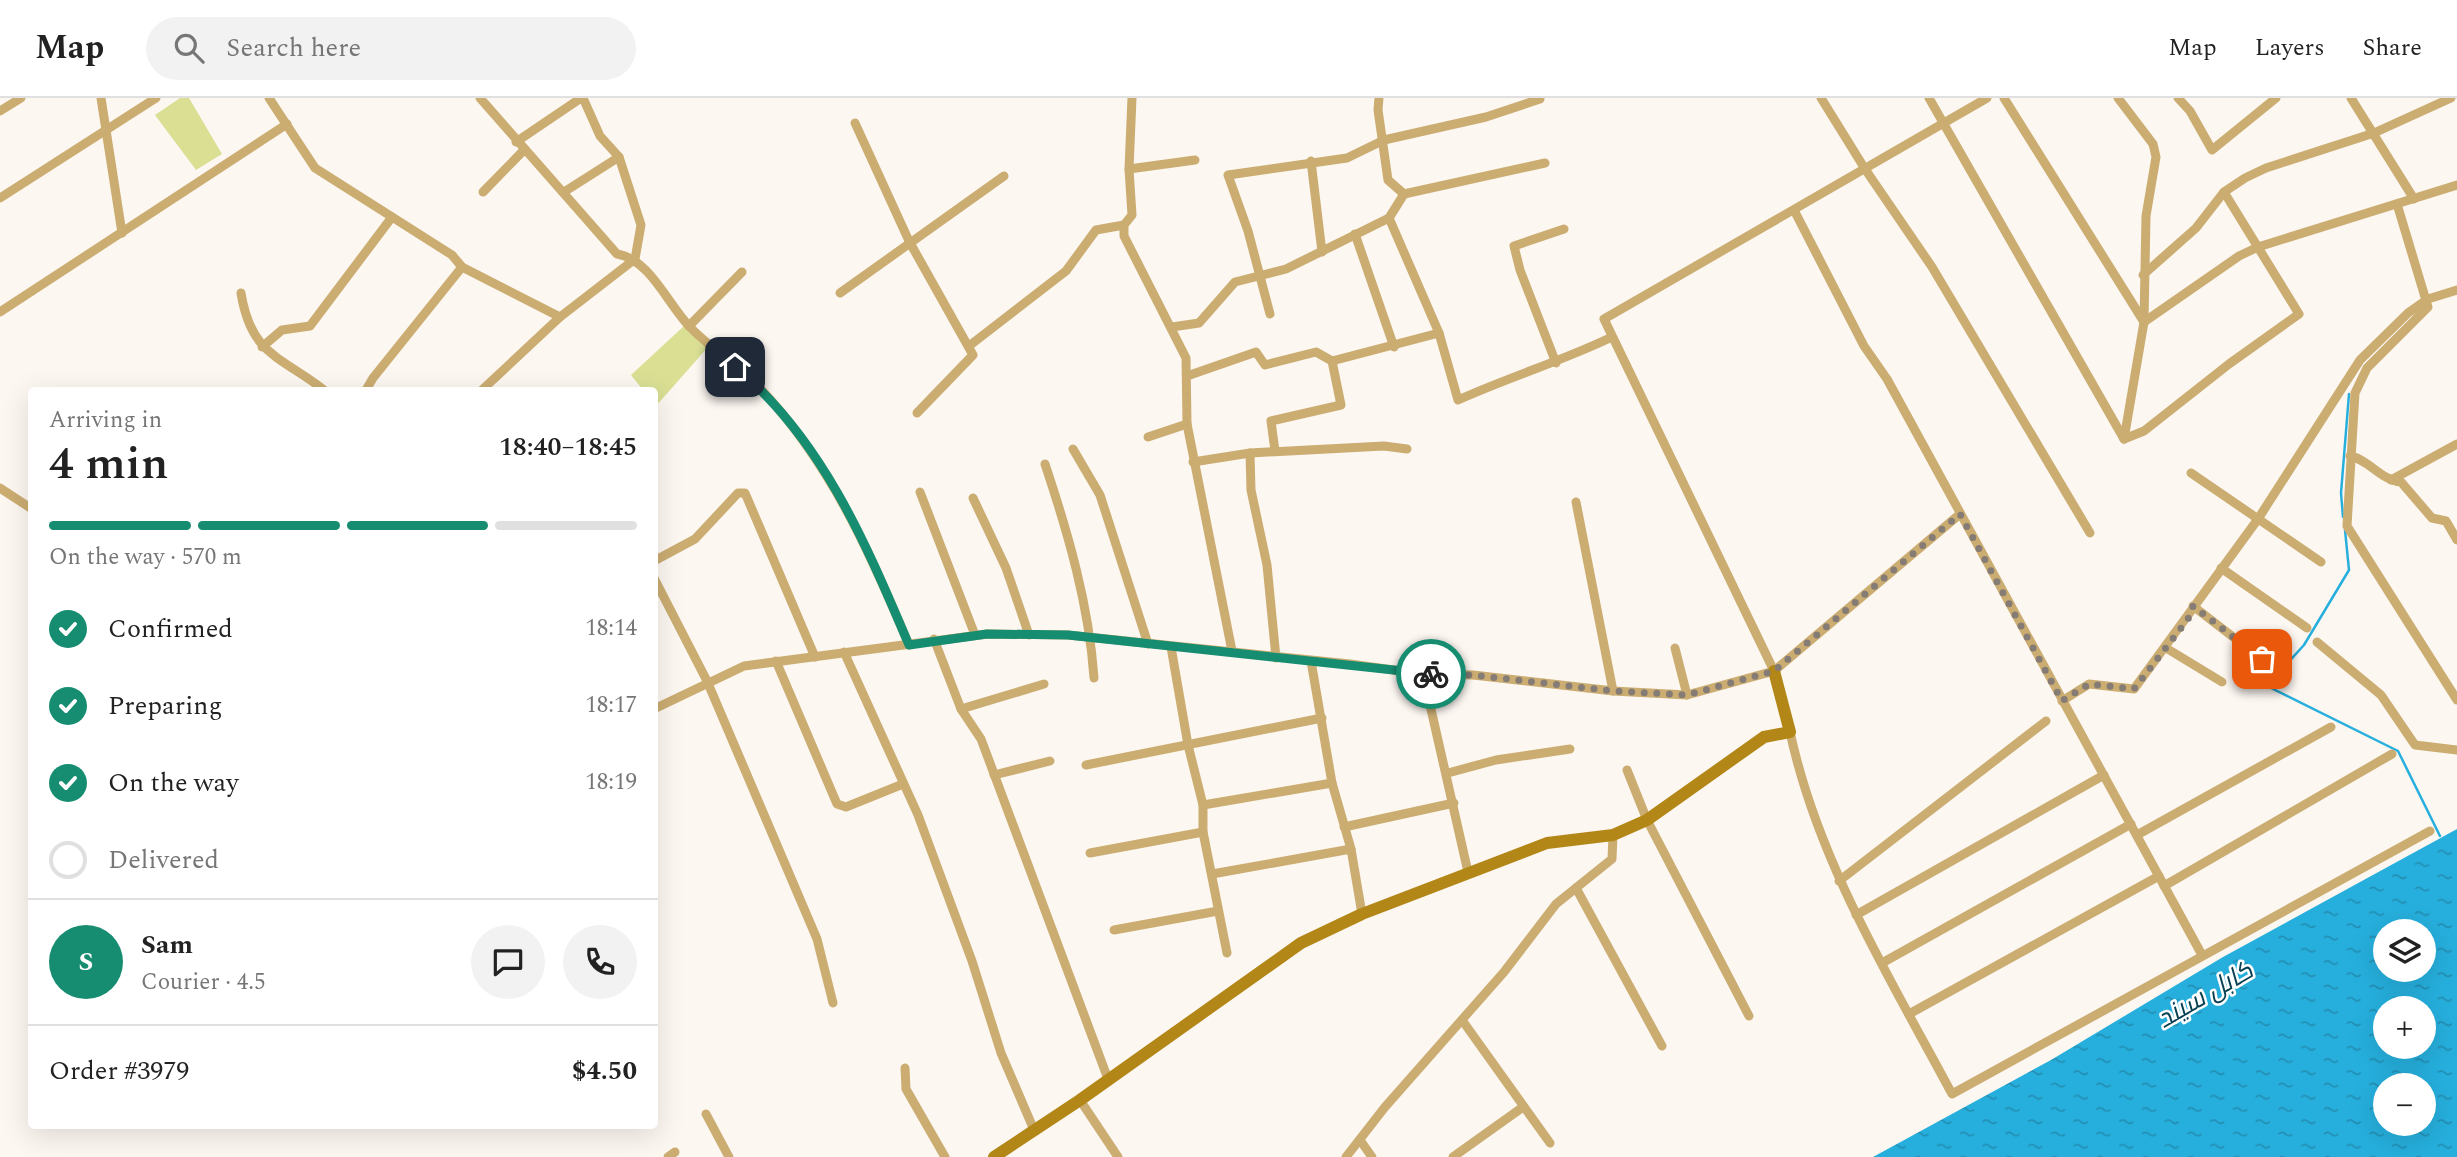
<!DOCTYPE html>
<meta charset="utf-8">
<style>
body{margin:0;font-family:Spectral,Cairo,serif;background:#f2f2f2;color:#222;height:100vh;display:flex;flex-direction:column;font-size:26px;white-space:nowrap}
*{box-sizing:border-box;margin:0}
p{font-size:23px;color:#767676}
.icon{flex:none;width:38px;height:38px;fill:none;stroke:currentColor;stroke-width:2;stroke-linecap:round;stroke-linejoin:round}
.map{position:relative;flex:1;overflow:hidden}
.drawer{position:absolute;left:28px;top:289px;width:630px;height:742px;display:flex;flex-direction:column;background:#fff;border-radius:7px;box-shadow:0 7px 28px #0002}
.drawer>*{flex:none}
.fabs{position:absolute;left:2373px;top:821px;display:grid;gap:14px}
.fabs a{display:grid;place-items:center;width:63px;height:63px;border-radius:50%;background:#fff;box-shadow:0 7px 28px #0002;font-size:35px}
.pin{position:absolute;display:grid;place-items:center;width:60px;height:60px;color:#fff;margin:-30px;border-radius:14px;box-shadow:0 4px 10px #0006}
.courier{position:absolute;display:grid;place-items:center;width:70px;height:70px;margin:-35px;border:5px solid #168d71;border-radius:50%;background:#fff;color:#222;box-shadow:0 2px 9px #0007}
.summary em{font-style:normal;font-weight:600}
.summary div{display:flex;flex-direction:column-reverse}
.summary{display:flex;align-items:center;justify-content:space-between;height:119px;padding:0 21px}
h1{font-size:46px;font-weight:600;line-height:52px}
.bar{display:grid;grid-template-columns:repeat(4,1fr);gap:10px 7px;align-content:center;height:84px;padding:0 21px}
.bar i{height:9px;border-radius:5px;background:#e0e0e0}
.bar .selected{background:#168d71}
.bar p{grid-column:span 4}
.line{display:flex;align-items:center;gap:18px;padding:0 21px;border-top:2px solid #e0e0e0}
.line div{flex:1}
.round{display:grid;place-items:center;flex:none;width:74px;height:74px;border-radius:37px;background:#f2f2f2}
ol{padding:0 21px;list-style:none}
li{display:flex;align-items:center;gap:21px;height:77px}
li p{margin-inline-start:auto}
li .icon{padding:7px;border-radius:50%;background:#168d71;color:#fff;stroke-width:4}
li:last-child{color:#767676}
li i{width:38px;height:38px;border:4px solid #e0e0e0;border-radius:50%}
header{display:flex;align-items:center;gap:42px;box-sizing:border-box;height:98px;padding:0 35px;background:#fff;border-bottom:2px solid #e0e0e0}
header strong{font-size:33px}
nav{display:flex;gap:38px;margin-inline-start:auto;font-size:24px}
.search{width:490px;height:63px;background:#f2f2f2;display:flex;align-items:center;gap:18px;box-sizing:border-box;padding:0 24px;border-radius:38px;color:#767676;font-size:26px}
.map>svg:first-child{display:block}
.green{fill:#dadf94}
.water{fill:url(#water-ripples);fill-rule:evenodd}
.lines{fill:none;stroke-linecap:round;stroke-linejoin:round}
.stream{stroke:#26afdd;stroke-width:2.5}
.street{stroke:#cbad72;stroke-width:9}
.secondary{stroke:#b38717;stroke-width:12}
.done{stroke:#857c75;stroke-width:7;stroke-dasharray:0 12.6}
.route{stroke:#168d71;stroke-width:9}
.labels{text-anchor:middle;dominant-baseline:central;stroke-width:5;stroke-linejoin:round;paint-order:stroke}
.water-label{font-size:26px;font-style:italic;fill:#063f52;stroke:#fff}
</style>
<header>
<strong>Map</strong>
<div class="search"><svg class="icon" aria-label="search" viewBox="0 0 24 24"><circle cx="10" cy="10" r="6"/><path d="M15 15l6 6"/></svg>Search here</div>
<nav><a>Map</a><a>Layers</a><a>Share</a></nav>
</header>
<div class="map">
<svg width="2457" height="1059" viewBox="0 0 2457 1059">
<defs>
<pattern id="water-ripples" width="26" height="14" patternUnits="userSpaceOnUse" patternTransform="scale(1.75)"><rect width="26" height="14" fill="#26afdd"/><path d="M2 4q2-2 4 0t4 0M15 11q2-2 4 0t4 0" fill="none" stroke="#238fb4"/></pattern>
</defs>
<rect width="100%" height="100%" fill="#fdf7f2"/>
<!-- green -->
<g class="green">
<path d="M180 0H189L222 56 196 72 155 17Z"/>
<path d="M684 228 708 249 656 308 654 292H643L631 277Z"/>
</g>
<!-- water -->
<path class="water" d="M2457 731V1059H1873L2051 962 2223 859ZM2385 833H2424V872H2385ZM2385 910H2424V948H2385ZM2385 987H2424V1026H2385Z"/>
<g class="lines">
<!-- stream -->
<g class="stream">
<path d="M2343 419 2341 395 2349 296"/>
<path d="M2345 432 2349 472 2304 547 2267 588 2398 653 2440 738"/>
</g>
<!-- street -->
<g class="street">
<path d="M101 0 122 135"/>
<path d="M269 0 315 70 452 157 462 169 560 219"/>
<path d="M480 0 617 156C650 161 668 207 690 229 710 250 735 265 755 285 828 360 869 452 909 547"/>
<path d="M1132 0 1129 71 1132 117 1124 127V138L1186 260 1187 326 1232 553"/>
<path d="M1379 0 1378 12 1388 82 1404 96"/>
<path d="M1821 0 1865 71 1932 169 2090 435"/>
<path d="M1929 0 2124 341"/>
<path d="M2004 0 2144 224 2239 158 2258 149 2457 87"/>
<path d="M2118 0 2153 46 2156 59 2146 118 2144 224 2124 341"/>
<path d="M2178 0 2190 13 2212 52 2276 0"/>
<path d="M2351 0 2414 101"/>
<path d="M0 13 21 0"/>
<path d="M855 25 909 143 973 257 917 315"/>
<path d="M516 44 581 0"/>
<path d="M1311 63 1322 154"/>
<path d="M1129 71 1195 62"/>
<path d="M483 94 524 52"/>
<path d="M564 94 619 59"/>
<path d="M0 100 156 0"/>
<path d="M2397 106 2428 209 2367 270 2355 295 2347 428 2457 602"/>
<path d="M1794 112 1864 248 1887 281 2202 857"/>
<path d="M1389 120 1439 235 1458 302C1509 279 1562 263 1612 239"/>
<path d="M1355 136 1394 249"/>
<path d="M2143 177 2196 130 2224 94 2245 80 2266 70 2374 35 2451 0"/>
<path d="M241 195C251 257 280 258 324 292"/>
<path d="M840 195 1004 78"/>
<path d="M0 214 287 26"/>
<path d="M1270 216 1248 133 1228 77 1347 60 1384 42 1486 19 1540 1"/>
<path d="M689 228 742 174"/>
<path d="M1172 229 1199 225 1235 184 1286 171 1389 120 1404 96 1545 65"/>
<path d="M969 248 1066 173 1096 132 1124 127"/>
<path d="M262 249 282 232 310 228 392 119"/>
<path d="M1332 263 1439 235"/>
<path d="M1556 265 1520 172 1514 148 1564 131"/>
<path d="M1187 278 1256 254 1265 267 1316 254 1332 263 1341 307 1271 323 1275 353"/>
<path d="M366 292 373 280 462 169"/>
<path d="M482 292 560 219 635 161 641 127 619 59 600 38 583 0"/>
<path d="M1148 339 1187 326"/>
<path d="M2124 341 2144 333 2229 266 2299 216 2224 94"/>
<path d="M1073 351 1100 397 1148 546"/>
<path d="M1250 355 1251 392 1267 467 1276 560"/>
<path d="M2350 358C2370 362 2380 382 2401 384L2432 420 2446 423 2457 442"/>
<path d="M1193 364 1250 355 1384 348 1407 351"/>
<path d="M1045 366C1068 435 1089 507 1094 580"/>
<path d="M2191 375 2321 464"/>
<path d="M2391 382 2457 346"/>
<path d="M0 390 32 411"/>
<path d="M920 394 975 537"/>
<path d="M973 400 1006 470 1029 537"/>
<path d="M1576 404 1613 593"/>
<path d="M654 463 695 441 738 395H745L815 559"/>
<path d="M2221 470 2307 530"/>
<path d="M654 480 707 583 817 841 833 905"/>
<path d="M2193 508 2277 573"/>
<path d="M934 541 961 611 981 641 1108 981"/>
<path d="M2317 544 2381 597 2415 647 2457 652"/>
<path d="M1171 549 1188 647 1203 707V734L1227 855"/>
<path d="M1675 550 1687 597"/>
<path d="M2166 550 2222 584"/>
<path d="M844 554 918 717 972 863 1001 955 1034 1032"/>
<path d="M776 563 837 706 846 709 903 686"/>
<path d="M1311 563 1332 685 1351 751 1362 816"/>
<path d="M1774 573 1604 221 1987 0"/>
<path d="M1423 576 1468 774"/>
<path d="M2062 603 2089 586 2134 591 2258 421 2360 262 2408 215 2428 201 2457 192"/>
<path d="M654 611 744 568 987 536 1068 537 1350 566 1423 576 1473 577 1613 593 1687 597 1774 573 1960 416"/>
<path d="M961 611 1044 586"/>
<path d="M1790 634C1818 764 1890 880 1952 996L2430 733"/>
<path d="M1086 667 1322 620"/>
<path d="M1627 672 1647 722 1749 918"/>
<path d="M1448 675 1496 662 1570 651"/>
<path d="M994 677 1050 663"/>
<path d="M1203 707 1332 685"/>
<path d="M1344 729 1454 705"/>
<path d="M2137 737 2331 629"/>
<path d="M1090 755 1203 734"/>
<path d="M1212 776 1351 751"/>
<path d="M1839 783 2046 623"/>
<path d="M2164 788 2392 656"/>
<path d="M1576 790 1662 948"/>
<path d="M1856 817 2104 677"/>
<path d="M1114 832 1218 813"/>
<path d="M1882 865 2131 726"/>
<path d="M1909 916 2159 778"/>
<path d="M1462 922 1550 1045"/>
<path d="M905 970 906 991 945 1059"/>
<path d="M1080 1002 1118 1059"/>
<path d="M706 1016 729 1059"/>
<path d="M1360 1042 1372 1059"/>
<path d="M668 1059 675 1054"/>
<path d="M1346 1059 1385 1009 1504 874 1556 806 1612 761 1613 737"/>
<path d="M1453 1059 1523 1009"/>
</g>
<!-- secondary -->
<path class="secondary" d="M994 1059 1080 1002 1301 845 1362 816 1547 745 1613 737 1647 722 1764 639 1790 634 1774 573"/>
</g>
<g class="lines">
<!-- done -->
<path class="done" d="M1431 576 1473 577 1613 593 1687 597 1774 573 1960 416 2062 603 2089 586 2134 591 2188 521 2193 508 2262 561"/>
<!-- route -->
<path class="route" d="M735 269C822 340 866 446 909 547L987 536 1068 537 1431 576"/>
</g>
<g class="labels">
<!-- water labels -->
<g class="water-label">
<text transform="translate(2205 897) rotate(-30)">کابل سيند</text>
</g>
</g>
</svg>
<div class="fabs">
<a><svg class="icon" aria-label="layers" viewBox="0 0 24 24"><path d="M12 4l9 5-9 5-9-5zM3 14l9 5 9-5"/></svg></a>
<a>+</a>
<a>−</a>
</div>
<div class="pin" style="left:2262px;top:561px;background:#ea580c"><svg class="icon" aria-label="bag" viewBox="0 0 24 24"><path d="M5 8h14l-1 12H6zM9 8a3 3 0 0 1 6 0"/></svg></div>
<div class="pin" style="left:735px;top:269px;background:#1f2937"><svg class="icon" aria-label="home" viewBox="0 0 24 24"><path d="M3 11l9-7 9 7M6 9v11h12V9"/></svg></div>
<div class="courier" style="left:1431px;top:576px"><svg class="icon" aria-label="bike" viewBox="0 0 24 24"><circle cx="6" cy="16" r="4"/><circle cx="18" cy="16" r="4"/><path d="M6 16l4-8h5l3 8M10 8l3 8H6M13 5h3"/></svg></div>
<section class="drawer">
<div class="summary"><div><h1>4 min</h1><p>Arriving in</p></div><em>18:40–18:45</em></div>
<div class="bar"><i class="selected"></i><i class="selected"></i><i class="selected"></i><i></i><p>On the way · 570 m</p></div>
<ol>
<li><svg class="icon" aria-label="check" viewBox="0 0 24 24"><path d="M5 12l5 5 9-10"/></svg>Confirmed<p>18:14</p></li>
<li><svg class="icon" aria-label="check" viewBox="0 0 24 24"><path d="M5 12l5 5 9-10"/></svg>Preparing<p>18:17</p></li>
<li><svg class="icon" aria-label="check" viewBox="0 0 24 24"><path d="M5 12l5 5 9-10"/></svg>On the way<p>18:19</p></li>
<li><i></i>Delivered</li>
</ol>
<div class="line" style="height:126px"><b class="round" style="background:#168d71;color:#fff">S</b><div><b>Sam</b><p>Courier · 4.5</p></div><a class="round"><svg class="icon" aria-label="chat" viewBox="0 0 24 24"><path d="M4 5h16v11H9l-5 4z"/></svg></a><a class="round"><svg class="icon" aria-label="phone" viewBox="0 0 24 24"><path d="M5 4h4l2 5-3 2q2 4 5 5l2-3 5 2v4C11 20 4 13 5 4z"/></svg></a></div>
<div class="line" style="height:91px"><div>Order #3979</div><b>$4.50</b></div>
</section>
</div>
